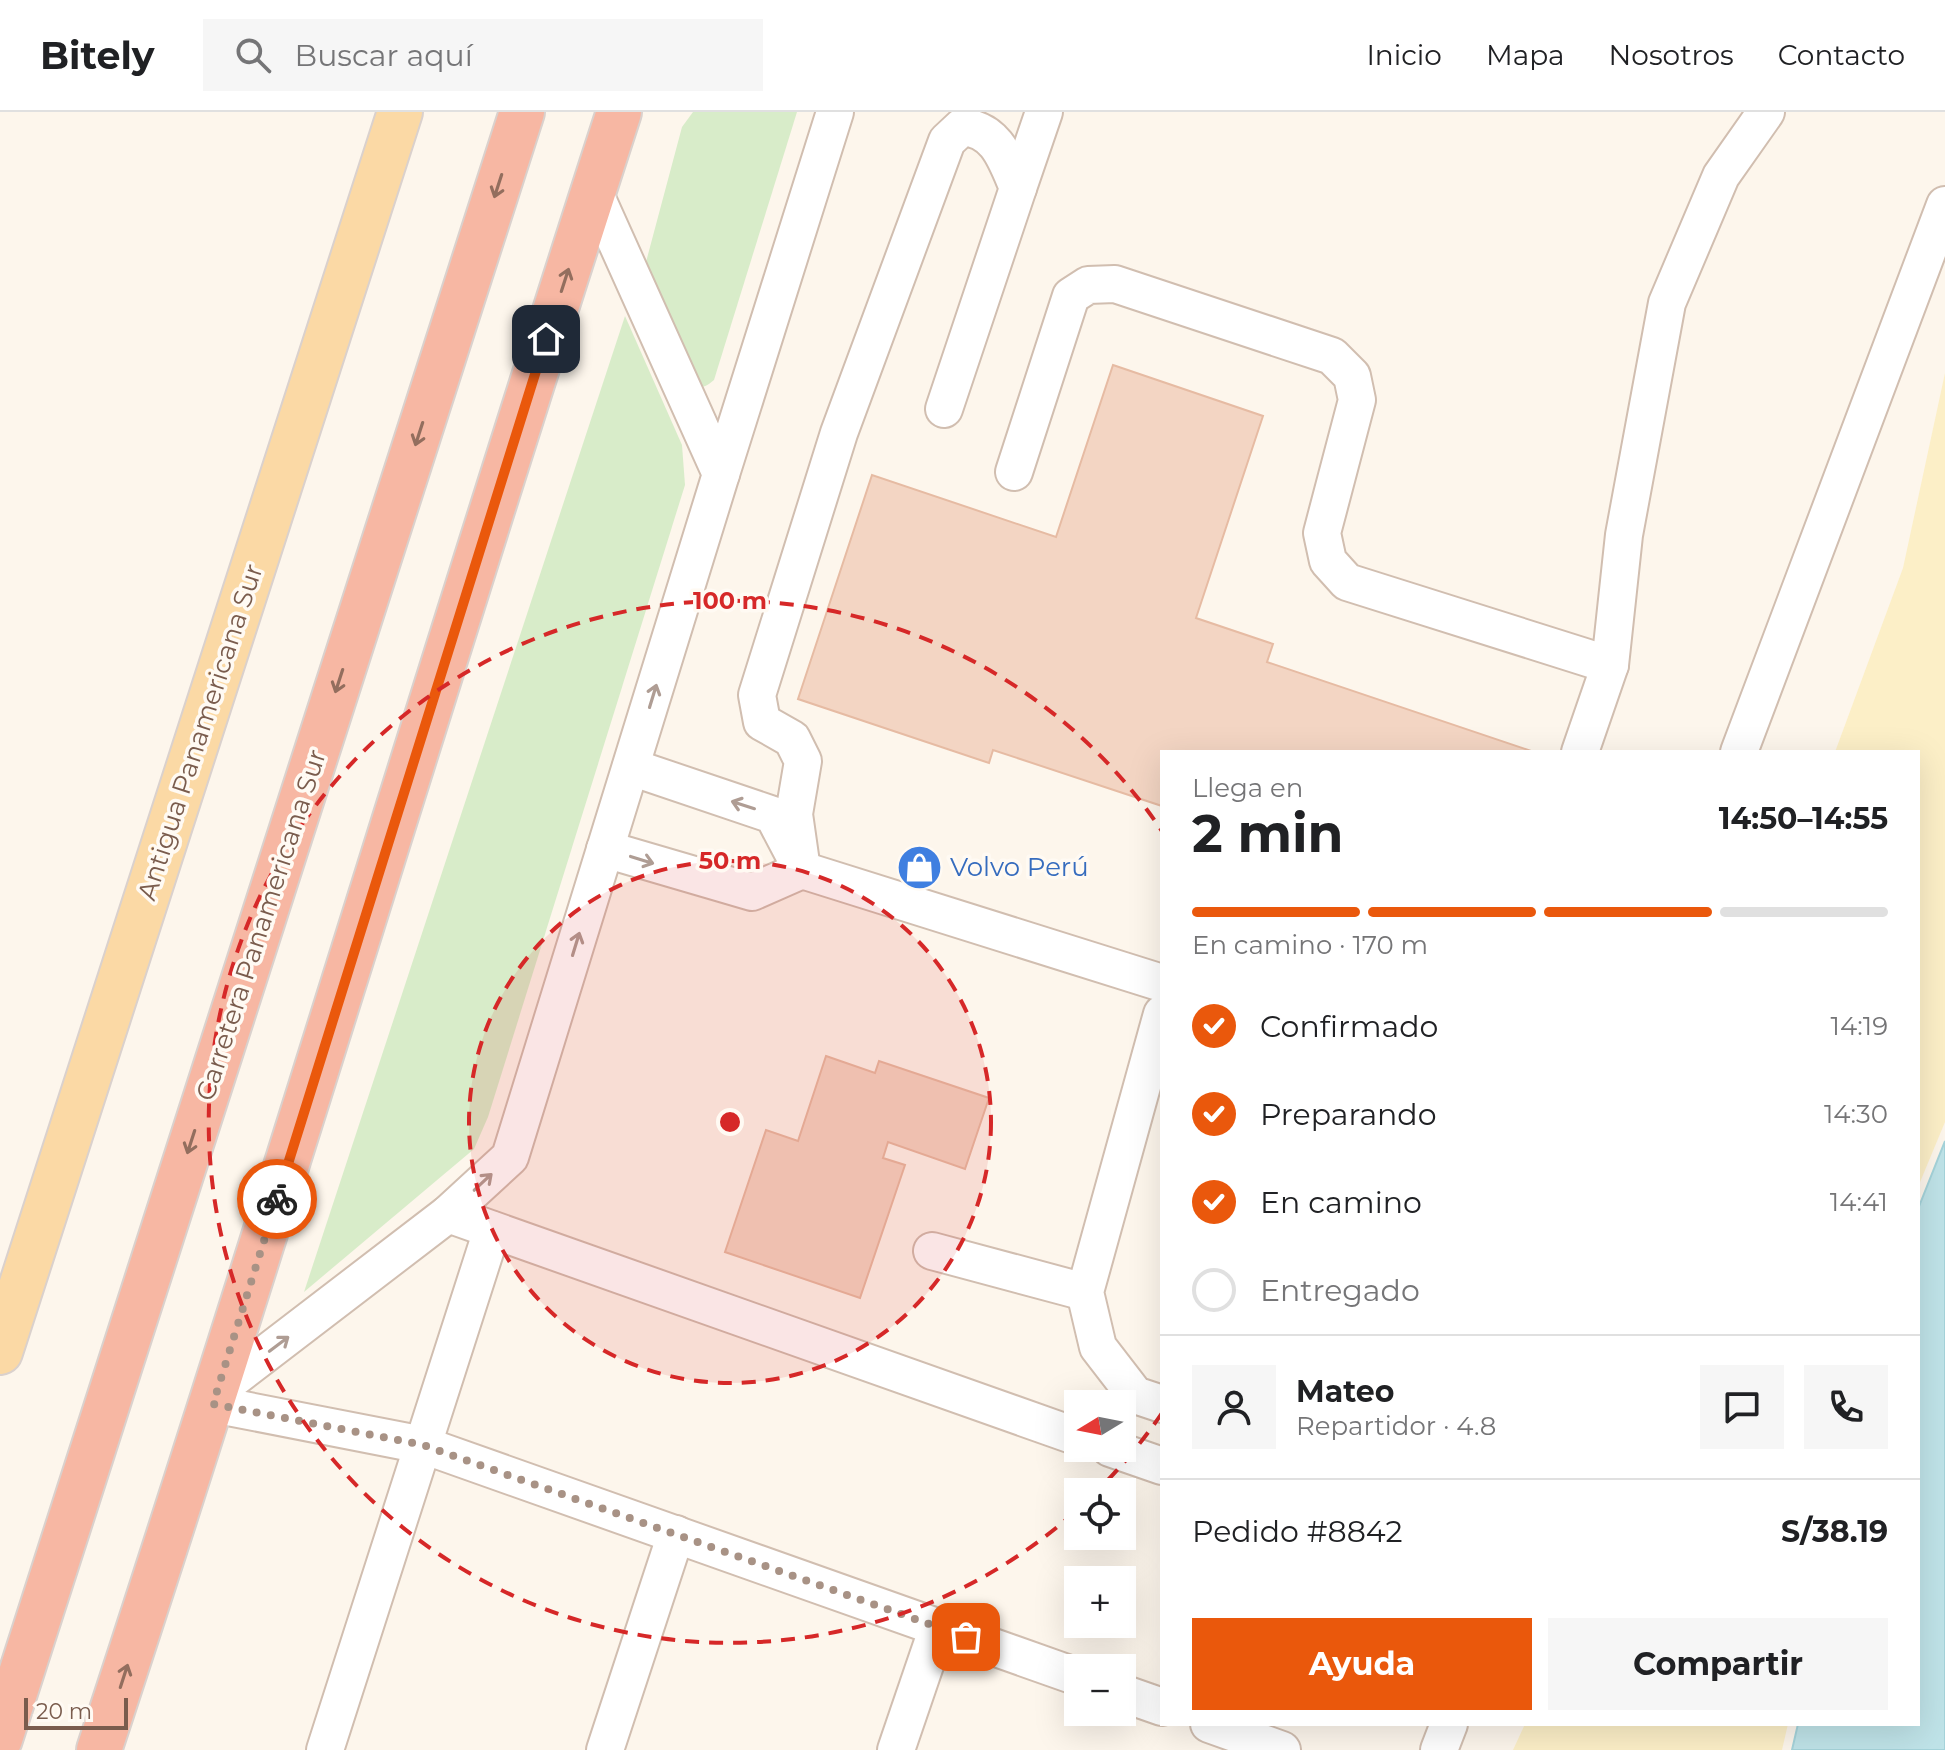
<!DOCTYPE html>
<html lang="es">
<meta charset="utf-8">
<style>
body{margin:0;font-family:Montserrat,sans-serif;background:#f6f6f6;color:#202124;height:100vh;display:flex;flex-direction:column;font-size:30px;white-space:nowrap}
*{box-sizing:border-box;margin:0}
p{font-size:26px;color:#757577}
.icon{flex:none;width:44px;height:44px;fill:none;stroke:currentColor;stroke-width:2;stroke-linecap:round;stroke-linejoin:round}
.map{position:relative;flex:1;overflow:hidden}
.drawer{position:absolute;left:1160px;top:638px;width:760px;height:976px;display:flex;flex-direction:column;background:#fff;border-radius:0px;box-shadow:0 8px 32px #0002}
.drawer>*{flex:none}
.needle{width:52px;rotate:260deg}
.controls{position:absolute;left:1064px;top:1278px;display:grid;gap:16px}
.controls a{display:grid;place-items:center;width:72px;height:72px;border-radius:0px;background:#fff;box-shadow:0 8px 32px #0002;font-size:40px}
.scale{position:absolute;left:24px;bottom:20px;width:104px;box-sizing:border-box;padding-left:8px;border:4px solid #7a5c4d;border-top:0;font-size:22px;line-height:28px;white-space:nowrap;color:#7a5c4d;-webkit-text-stroke:6px #fffaf3;paint-order:stroke}
.pin{position:absolute;display:grid;place-items:center;width:68px;height:68px;color:#fff;margin:-34px;border-radius:16px;box-shadow:0 4px 12px #0006}
.courier{position:absolute;display:grid;place-items:center;width:80px;height:80px;margin:-40px;border:6px solid #ea580c;border-radius:50%;background:#fff;color:#222;box-shadow:0 2px 10px #0007}
.headline em{font-style:normal;font-weight:700}
.headline div{display:flex;flex-direction:column-reverse}
.headline{display:flex;align-items:center;justify-content:space-between;height:136px;padding:0 32px}
h1{font-size:52px;font-weight:700;line-height:60px}
.bar{display:grid;grid-template-columns:repeat(4,1fr);gap:12px 8px;align-content:center;height:96px;padding:0 32px}
.bar i{height:10px;border-radius:6px;background:#e0e0e0}
.bar .current{background:#ea580c}
.bar p{grid-column:span 4}
.line{display:flex;align-items:center;gap:20px;padding:0 32px;border-top:2px solid #e0e0e0}
.line div{flex:1}
.round{display:grid;place-items:center;flex:none;width:84px;height:84px;border-radius:0px;background:#f6f6f6}
ol{padding:0 32px;list-style:none}
li{display:flex;align-items:center;gap:24px;height:88px}
li p{margin-inline-start:auto}
li .icon{padding:8px;border-radius:50%;background:#ea580c;color:#fff;stroke-width:4}
li:last-child{color:#757577}
li i{width:44px;height:44px;border:4px solid #e0e0e0;border-radius:50%}
.action{display:flex;gap:16px;margin-top:auto;padding:16px 32px}
.action a{flex:1;height:92px;border-radius:0px;background:#ea580c;color:#fff;font-size:32px;font-weight:700;line-height:92px;text-align:center}
.action a+a{background:#f6f6f6;color:#202124}
header{display:flex;align-items:center;gap:48px;box-sizing:border-box;height:112px;padding:0 40px;background:#fff;border-bottom:2px solid #e0e0e0}
header strong{font-size:38px}
nav{display:flex;gap:44px;margin-inline-start:auto;font-size:28px}
.search{width:560px;height:72px;background:#f6f6f6;display:flex;align-items:center;gap:20px;box-sizing:border-box;padding:0 28px;border-radius:0px;color:#757577;font-size:30px}
.map>svg:first-child{display:block}
.green{fill:#d8ecc9}
.sand{fill:#fcefc7}
.water{fill:#bfe3e8;stroke:#a5d3da;stroke-width:2}
.building{fill:#f3d5c3;stroke:#e6bba3;stroke-width:2}
.lines{fill:none;stroke-linecap:round;stroke-linejoin:round}
.minor-casing{stroke:#d1beb0;stroke-width:40}
.major-casing{stroke:#dad1cd;stroke-width:48}
.highway-casing{stroke:#dad1cd;stroke-width:48}
.minor{stroke:#fff;stroke-width:36}
.major{stroke:#fbd9a5;stroke-width:44}
.highway{stroke:#f7b7a3;stroke-width:44}
.oneway{stroke:#936e5e}
.oneway2{stroke:#af9d94}
.done{stroke:#a89285;stroke-width:8;stroke-dasharray:0 14.4}
.route{stroke:#ea580c;stroke-width:10}
.ring{fill:none;stroke:#d62828;stroke-width:4;stroke-dasharray:14 10}
.labels{text-anchor:middle;dominant-baseline:central;stroke-width:7;stroke-linejoin:round;paint-order:stroke}
.street-label{font-size:26px;fill:#7a5c4d;stroke:#fffaf3}
.shop-label{font-size:26px;fill:#366cbe;stroke:#fffaf3;text-anchor:start}
.centre{fill:#d62828;stroke:#fffaf3;stroke-width:4}
.ring-label{font-size:24px;text-anchor:middle;font-weight:bold;fill:#d62828;stroke:#fffaf3;stroke-width:7;stroke-linejoin:round;paint-order:stroke}
</style>
<header>
<strong>Bitely</strong>
<div class="search"><svg class="icon" aria-label="search" viewBox="0 0 24 24"><circle cx="10" cy="10" r="6"/><path d="M15 15l6 6"/></svg>Buscar aquí</div>
<nav><a>Inicio</a><a>Mapa</a><a>Nosotros</a><a>Contacto</a></nav>
</header>
<div class="map">
<svg width="1945" height="1638" viewBox="0 0 1945 1638">
<rect width="100%" height="100%" fill="#fdf6ec"/>
<!-- green -->
<g class="green">
<path d="M693 0H797L714 268C706 275 701 277 692 273L646 150 682 15Z"/>
<path d="M625 204 682 333 685 373 488 1005 474 1037 304 1180Z"/>
</g>
<!-- sand -->
<g class="sand">
<path d="M1945 261V1010L1918 1075V640H1835L1903 456Z"/>
<path d="M1525 1612H1788L1782 1638H1513Z"/>
</g>
<!-- water -->
<path class="water" d="M1945 1029V1638H1792L1798 1612H1918V1097Z"/>
<!-- building -->
<g class="building">
<path d="M1113 253 1263 304 1196 506 1273 532 1267 550 1534 640H1162V694L993 638 989 651 798 587 872 363 1056 425Z"/>
<path d="M826 944 875 961 879 949 989 986 965 1057 888 1030 883 1046 905 1053 860 1186 725 1140 766 1018 798 1029Z"/>
</g>
<g class="lines">
<defs>
<g id="minor">
<path d="M1018 76 1044 0"/>
<path d="M1014 360 1071 184 1088 173 1115 172 1332 244 1352 264 1357 288 1322 421 1328 449 1347 470 1610 553 1580 640"/>
<path d="M721 362 835 0"/>
<path d="M1610 553 1624 423 1667 191 1721 64 1766 0"/>
<path d="M1739 640 1945 93"/>
<path d="M631 655 773 703 794 743"/>
<path d="M605 737 752 780 802 758 1162 871"/>
<path d="M802 758 794 702 803 649 792 627 762 610 757 583 839 321 947 29 962 15C997 17 1006 48 1018 76L944 297"/>
<path d="M1162 902 1085 1180 1098 1235 1135 1283 1162 1292"/>
<path d="M448 1102 1078 1325"/>
<path d="M932 1139 1085 1180"/>
<path d="M217 1279 448 1102 510 1045 721 362 593 78"/>
<path d="M213 1292 423 1333 1078 1565"/>
<path d="M1110 1336 1162 1354"/>
<path d="M1122 1581 1162 1595"/>
<path d="M1209 1612 1282 1638"/>
<path d="M325 1638 492 1118"/>
<path d="M605 1638 676 1422"/>
<path d="M896 1638 938 1515"/>
<path d="M1439 1638 1449 1612"/>
</g>
<path id="major" d="M0 1240 400 0"/>
<g id="highway">
<path d="M0 1627 522 0"/>
<path d="M99 1638C278 1094 442 545 619 0"/>
</g>
</defs>
<!-- minor casing -->
<use href="#minor" class="minor-casing"/>
<!-- major casing -->
<use href="#major" class="major-casing"/>
<!-- highway casing -->
<use href="#highway" class="highway-casing"/>
<!-- minor -->
<use href="#minor" class="minor"/>
<!-- major -->
<use href="#major" class="major"/>
<!-- highway -->
<use href="#highway" class="highway"/>
</g>
<!-- one-way arrows -->
<defs><path id="oneway-shaft" d="M-6 0H5M1.5-3L5.5 0L1.5 3" fill="none" stroke-width="1.6" stroke-linecap="round" stroke-linejoin="round" transform="scale(2)"/></defs>
<g class="oneway">
<use href="#oneway-shaft" transform="translate(498 74) rotate(108)"/>
<use href="#oneway-shaft" transform="translate(565 168) rotate(-72)"/>
<use href="#oneway-shaft" transform="translate(419 322) rotate(108)"/>
<use href="#oneway-shaft" transform="translate(339 569) rotate(108)"/>
<use href="#oneway-shaft" transform="translate(191 1030) rotate(108)"/>
<use href="#oneway-shaft" transform="translate(124 1564) rotate(-72)"/>
</g>
<g class="oneway2">
<use href="#oneway-shaft" transform="translate(653 584) rotate(-73)"/>
<use href="#oneway-shaft" transform="translate(743 693) rotate(-162)"/>
<use href="#oneway-shaft" transform="translate(642 748) rotate(17)"/>
<use href="#oneway-shaft" transform="translate(576 832) rotate(-73)"/>
<use href="#oneway-shaft" transform="translate(483 1070) rotate(-43)"/>
<use href="#oneway-shaft" transform="translate(279 1232) rotate(-37)"/>
</g>
<g class="lines">
<!-- done -->
<path class="done" d="M277 1087 213 1292 423 1333 966 1525"/>
<!-- route -->
<path class="route" d="M277 1087 546 227"/>
</g>
<!-- distance rings -->
<circle cx="730" cy="1010" r="261" fill="#d62828" fill-opacity=".12"/>
<g class="ring">
<circle cx="730" cy="1010" r="261"/>
<path d="M1162 1301A521 521 0 0 1 1098 1378M1075 1400A521 521 0 1 1 1162 719"/>
</g>
<!-- icons -->
<defs>
<symbol id="shop-disc" viewBox="-11 -11 22 22"><circle r="9.5" fill="#3f7fe0" stroke="#fffaf3"/><path d="M-5-2.5h2.3a2.7 3.5 0 0 1 5.4 0H5L5.5 6h-11ZM-1.5-2.5h3a1.5 2.3 0 0 0-3 0Z" fill="#fff"/></symbol>
</defs>
<g fill-rule="evenodd">
<use href="#shop-disc" x="894" y="730" width="51" height="51"/>
</g>
<g class="labels">
<!-- street labels -->
<g class="street-label">
<text transform="translate(200 620) rotate(-72)">Antigua Panamericana Sur</text>
<text transform="translate(261 813) rotate(-72)">Carretera Panamericana Sur</text>
</g>
<!-- shop labels -->
<g class="shop-label">
<text x="950" y="755">Volvo Perú</text>
</g>
</g>
<circle cx="730" cy="1010" r="12" class="centre"/>
<g class="ring-label">
<text x="730" y="497">100 m</text>
<text x="730" y="757">50 m</text>
</g>
</svg>
<div class="controls">
<a><svg class="needle" viewBox="-14 -14 28 28"><path d="M0-13l5 13h-10z" fill="#e53935"/><path d="M0 13l5-13h-10z" fill="#757577"/></svg></a>
<a><svg class="icon" aria-label="locate" viewBox="0 0 24 24"><circle cx="12" cy="12" r="6"/><path d="M12 2v4M12 18v4M2 12h4M18 12h4"/></svg></a>
<a>+</a>
<a>−</a>
</div>
<div class="scale">20 m</div>
<div class="pin" style="left:966px;top:1525px;background:#ea580c"><svg class="icon" aria-label="bag" viewBox="0 0 24 24"><path d="M5 8h14l-1 12H6zM9 8a3 3 0 0 1 6 0"/></svg></div>
<div class="pin" style="left:546px;top:227px;background:#1f2937"><svg class="icon" aria-label="home" viewBox="0 0 24 24"><path d="M3 11l9-7 9 7M6 9v11h12V9"/></svg></div>
<div class="courier" style="left:277px;top:1087px"><svg class="icon" aria-label="bike" viewBox="0 0 24 24"><circle cx="6" cy="16" r="4"/><circle cx="18" cy="16" r="4"/><path d="M6 16l4-8h5l3 8M10 8l3 8H6M13 5h3"/></svg></div>
<section class="drawer">
<div class="headline"><div><h1>2 min</h1><p>Llega en</p></div><em>14:50–14:55</em></div>
<div class="bar"><i class="current"></i><i class="current"></i><i class="current"></i><i></i><p>En camino · 170 m</p></div>
<ol>
<li><svg class="icon" aria-label="check" viewBox="0 0 24 24"><path d="M5 12l5 5 9-10"/></svg>Confirmado<p>14:19</p></li>
<li><svg class="icon" aria-label="check" viewBox="0 0 24 24"><path d="M5 12l5 5 9-10"/></svg>Preparando<p>14:30</p></li>
<li><svg class="icon" aria-label="check" viewBox="0 0 24 24"><path d="M5 12l5 5 9-10"/></svg>En camino<p>14:41</p></li>
<li><i></i>Entregado</li>
</ol>
<div class="line" style="height:144px"><a class="round"><svg class="icon" aria-label="person" viewBox="0 0 24 24"><circle cx="12" cy="8" r="4"/><path d="M4 21q1-7 8-7t8 7"/></svg></a><div><b>Mateo</b><p>Repartidor · 4.8</p></div><a class="round"><svg class="icon" aria-label="chat" viewBox="0 0 24 24"><path d="M4 5h16v11H9l-5 4z"/></svg></a><a class="round"><svg class="icon" aria-label="phone" viewBox="0 0 24 24"><path d="M5 4h4l2 5-3 2q2 4 5 5l2-3 5 2v4C11 20 4 13 5 4z"/></svg></a></div>
<div class="line" style="height:104px"><div>Pedido #8842</div><b>S/38.19</b></div>
<div class="action"><a>Ayuda</a><a>Compartir</a></div>
</section>
</div>
